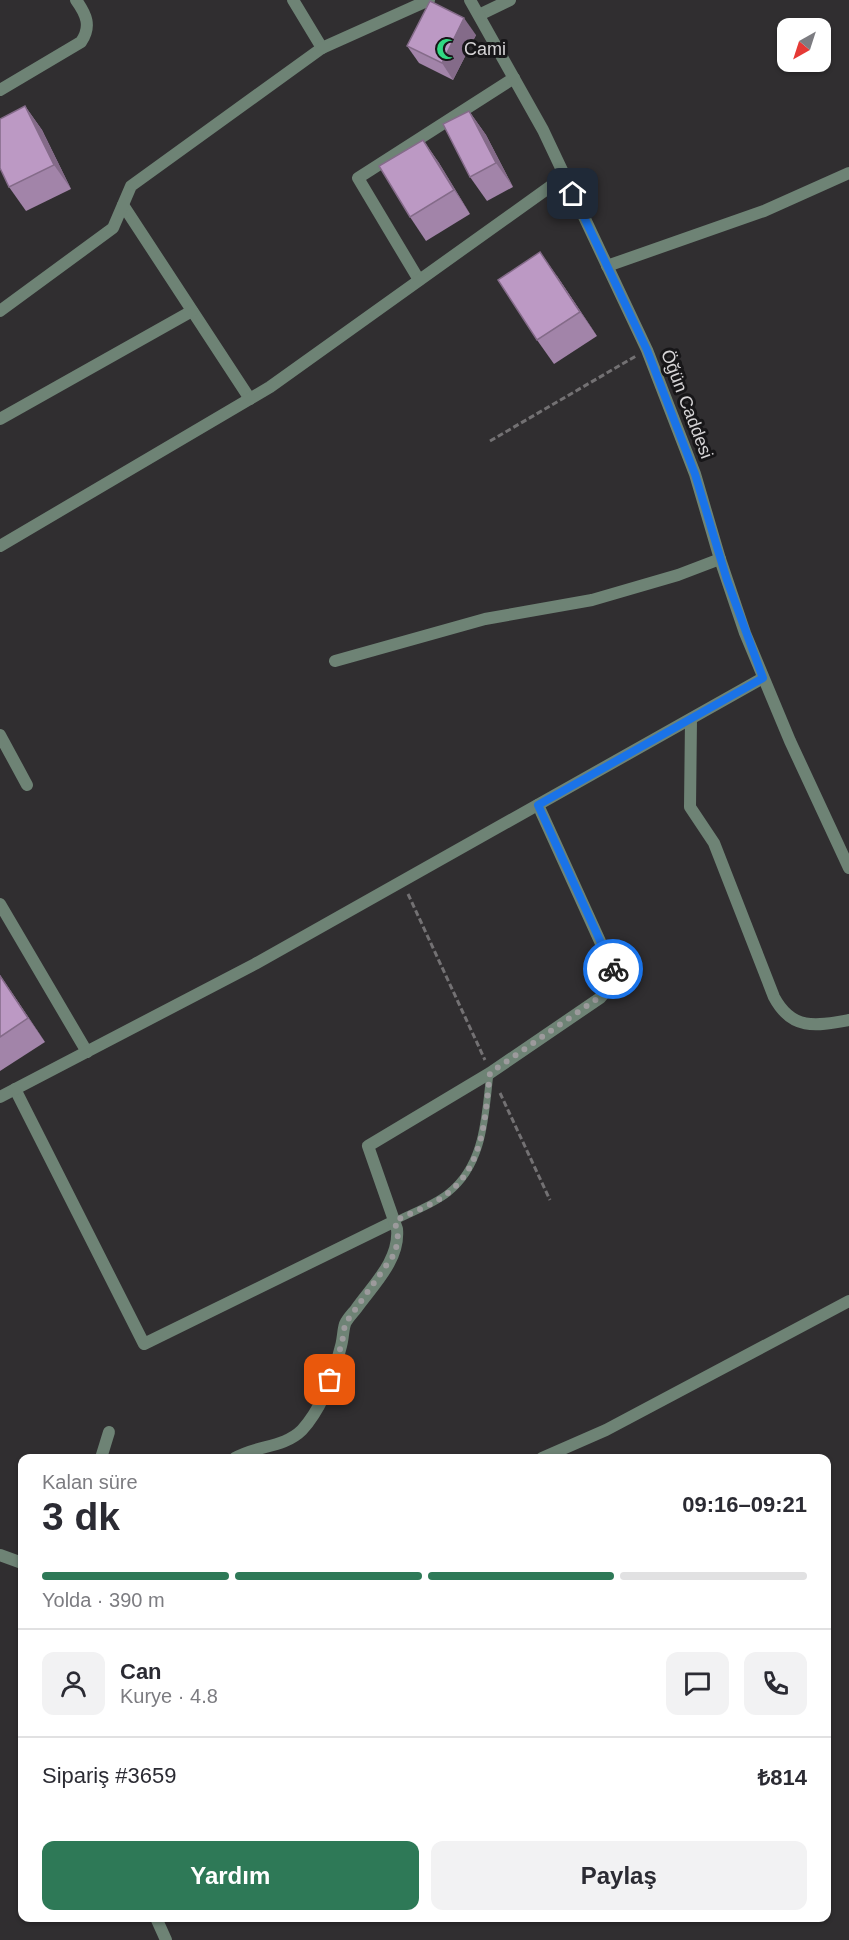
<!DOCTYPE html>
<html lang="tr">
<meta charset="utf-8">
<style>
body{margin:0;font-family:Arial,sans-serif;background:#f2f2f3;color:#2b2b33;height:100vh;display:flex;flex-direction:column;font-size:22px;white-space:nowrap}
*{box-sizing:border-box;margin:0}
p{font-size:20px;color:#7c7c81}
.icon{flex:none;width:33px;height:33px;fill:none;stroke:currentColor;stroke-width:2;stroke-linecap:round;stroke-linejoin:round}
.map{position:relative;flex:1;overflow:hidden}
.sheet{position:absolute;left:18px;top:1454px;width:813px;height:468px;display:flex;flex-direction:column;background:#fff;border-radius:12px;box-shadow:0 2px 4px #0004}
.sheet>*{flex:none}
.needle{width:39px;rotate:219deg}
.tools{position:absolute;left:777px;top:18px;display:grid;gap:12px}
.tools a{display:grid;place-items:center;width:54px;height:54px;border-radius:12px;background:#fff;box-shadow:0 2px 4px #0004;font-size:30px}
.pin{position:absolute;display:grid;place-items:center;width:51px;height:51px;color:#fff;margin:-26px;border-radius:12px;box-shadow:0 3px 9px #0006}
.courier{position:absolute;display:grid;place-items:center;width:60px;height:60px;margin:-30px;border:4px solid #1a73e8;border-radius:50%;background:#fff;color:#222;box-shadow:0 2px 8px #0007}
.summary em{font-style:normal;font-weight:800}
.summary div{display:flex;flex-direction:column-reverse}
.summary{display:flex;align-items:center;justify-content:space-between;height:102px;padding:0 24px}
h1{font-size:39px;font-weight:800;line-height:45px}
.bar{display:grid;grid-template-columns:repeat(4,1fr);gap:9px 6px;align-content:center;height:72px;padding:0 24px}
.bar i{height:8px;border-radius:4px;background:#e1e1e2}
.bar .current{background:#2e7957}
.bar p{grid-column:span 4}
.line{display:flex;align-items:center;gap:15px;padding:0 24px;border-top:2px solid #e1e1e2}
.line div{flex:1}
.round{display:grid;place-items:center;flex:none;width:63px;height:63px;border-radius:12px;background:#f2f2f3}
.primary-button{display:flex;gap:12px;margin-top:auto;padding:12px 24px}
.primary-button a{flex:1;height:69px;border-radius:12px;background:#2e7957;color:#fff;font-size:24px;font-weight:800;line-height:69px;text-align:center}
.primary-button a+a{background:#f2f2f3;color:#2b2b33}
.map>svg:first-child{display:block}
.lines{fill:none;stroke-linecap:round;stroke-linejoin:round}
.path{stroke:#737173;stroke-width:3;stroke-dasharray:6 3;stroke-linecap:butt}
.service{stroke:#6e8375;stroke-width:7}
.minor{stroke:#6e8375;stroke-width:12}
.tertiary{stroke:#6e8375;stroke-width:12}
.wall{fill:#a284a9}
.shaded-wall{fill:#846b89}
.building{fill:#bc99c4;stroke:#846b89;stroke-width:1.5}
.done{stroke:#9c9a9c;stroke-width:6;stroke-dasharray:0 10.8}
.route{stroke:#1a73e8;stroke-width:8}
.labels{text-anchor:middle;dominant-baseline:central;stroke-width:6;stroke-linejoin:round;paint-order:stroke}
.poi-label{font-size:18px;fill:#d6d4d6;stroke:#171618;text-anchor:start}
.street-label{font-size:18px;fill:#d6d4d6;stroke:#171618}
</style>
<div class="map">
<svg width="849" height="1940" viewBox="0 0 849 1940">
<rect width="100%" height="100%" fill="#302e30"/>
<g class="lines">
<!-- path -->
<g class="path">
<path d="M490 441 636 356"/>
<path d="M408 894 485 1060"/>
<path d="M500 1093 550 1200"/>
</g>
<!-- service -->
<path class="service" d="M395 1221C412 1212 433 1205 448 1193 485 1164 485 1114 490 1073"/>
<!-- minor -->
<g class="minor">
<path d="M293 0 322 48"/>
<path d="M479 15 510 0"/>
<path d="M0 90 81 42C92 26 86 14 76 0"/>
<path d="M123 205 250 399"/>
<path d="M607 266 764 211 849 173"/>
<path d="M419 280 358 178 514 78"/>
<path d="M0 311 113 228 131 186 322 48 429 0"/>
<path d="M0 419 192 311"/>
<path d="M0 546 270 387 565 176"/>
<path d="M335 661 485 619 592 600 678 575 720 559"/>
<path d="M691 719 690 807 714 843 774 997C792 1031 816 1026 849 1020"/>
<path d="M0 735 27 785"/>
<path d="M0 904 87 1052"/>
<path d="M15 1089 144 1344 395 1221"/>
<path d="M0 1097 255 964 763 678"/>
<path d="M101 1458 109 1432"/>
<path d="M235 1458C257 1445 284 1448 302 1430 322 1408 334 1374 341 1346 343 1339 343 1330 345 1324 347 1319 353 1313 356 1309 373 1285 400 1260 397 1229L368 1146 490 1073 600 998 611 985 613 970 538 805"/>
<path d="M542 1458 606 1430 849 1301"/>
<path d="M0 1555 22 1563"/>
<path d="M157 1920 166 1940"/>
</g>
<!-- tertiary -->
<path class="tertiary" d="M470 0 543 130 647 350 695 474 720 559 745 633 790 741 849 868"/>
</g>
<!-- wall -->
<g class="wall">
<path d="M476 35 453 80 419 63 407 46Z"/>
<path d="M25 106 42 130 71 189 26 211 9 187Z"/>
<path d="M469 111 486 135 513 187 487 201 470 177Z"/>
<path d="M423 140 439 163 470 214 426 241 410 217Z"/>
<path d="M557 276 597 336 554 364 537 340Z"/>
<path d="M0 975 45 1042 0 1071Z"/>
</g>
<!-- shaded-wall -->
<g class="shaded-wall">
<path d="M464 18 476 35 453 80 442 63Z"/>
<path d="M25 106 42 130 71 189 54 165Z"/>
<path d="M469 111 486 135 513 187 496 163Z"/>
<path d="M423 140 439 163 470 214 454 190Z"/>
<path d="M540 252 557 276 597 336 580 312Z"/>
<path d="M0 975 45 1042 28 1018Z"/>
</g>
<!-- building -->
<g class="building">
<path d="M430 1 464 18 442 63 407 46Z"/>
<path d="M25 106 54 165 9 187 0 168V119Z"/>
<path d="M469 111 496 163 470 177 443 124Z"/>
<path d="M423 140 454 190 410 217 379 166Z"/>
<path d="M540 252 580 312 537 340 498 280Z"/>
<path d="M0 976 28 1018 0 1037Z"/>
</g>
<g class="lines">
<!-- done -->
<path class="done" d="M330 1380 342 1343 345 1324 395 1253 398 1238 395 1221C412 1212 433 1205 448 1193 485 1164 485 1114 490 1073L604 994 611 985 613 969"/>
<!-- route -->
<path class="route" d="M573 194 647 350 695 474 727 580 763 678 538 805 613 969"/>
</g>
<!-- icons -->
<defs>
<symbol id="mosque-bare" viewBox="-9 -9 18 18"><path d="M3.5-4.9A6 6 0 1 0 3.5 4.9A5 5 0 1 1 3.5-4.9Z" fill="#31d882" stroke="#171618" stroke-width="2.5" paint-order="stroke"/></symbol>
</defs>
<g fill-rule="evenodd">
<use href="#mosque-bare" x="432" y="34" width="30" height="30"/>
</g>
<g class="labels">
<!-- poi labels -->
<g class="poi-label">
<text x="464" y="49">Cami</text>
</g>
<!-- street labels -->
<g class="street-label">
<text transform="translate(687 404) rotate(69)">Öğün Caddesi</text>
</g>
</g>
</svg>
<div class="tools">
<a><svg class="needle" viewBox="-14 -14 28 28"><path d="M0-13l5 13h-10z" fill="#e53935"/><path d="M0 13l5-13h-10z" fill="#7c7c81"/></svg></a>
</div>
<div class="pin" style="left:330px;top:1380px;background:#ea580c"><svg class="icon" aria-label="bag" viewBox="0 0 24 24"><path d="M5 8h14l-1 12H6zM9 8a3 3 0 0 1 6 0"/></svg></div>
<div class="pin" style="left:573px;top:194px;background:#1f2937"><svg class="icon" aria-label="home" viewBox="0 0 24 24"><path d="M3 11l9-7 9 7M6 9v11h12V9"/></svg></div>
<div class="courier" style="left:613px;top:969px"><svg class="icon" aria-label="bike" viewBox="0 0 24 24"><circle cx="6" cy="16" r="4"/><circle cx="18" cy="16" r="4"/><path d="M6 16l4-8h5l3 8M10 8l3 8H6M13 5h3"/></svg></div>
<section class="sheet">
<div class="summary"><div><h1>3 dk</h1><p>Kalan süre</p></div><em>09:16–09:21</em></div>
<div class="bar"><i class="current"></i><i class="current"></i><i class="current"></i><i></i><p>Yolda · 390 m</p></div>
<div class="line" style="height:108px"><a class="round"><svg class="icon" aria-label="person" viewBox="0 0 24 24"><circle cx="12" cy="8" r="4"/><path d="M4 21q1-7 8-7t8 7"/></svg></a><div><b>Can</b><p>Kurye · 4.8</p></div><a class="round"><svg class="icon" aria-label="chat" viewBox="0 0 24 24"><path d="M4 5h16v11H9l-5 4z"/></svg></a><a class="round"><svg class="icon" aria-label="phone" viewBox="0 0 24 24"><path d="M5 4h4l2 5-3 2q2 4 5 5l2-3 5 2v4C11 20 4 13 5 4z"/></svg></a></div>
<div class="line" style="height:78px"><div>Sipariş #3659</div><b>₺814</b></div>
<div class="primary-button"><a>Yardım</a><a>Paylaş</a></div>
</section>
</div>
